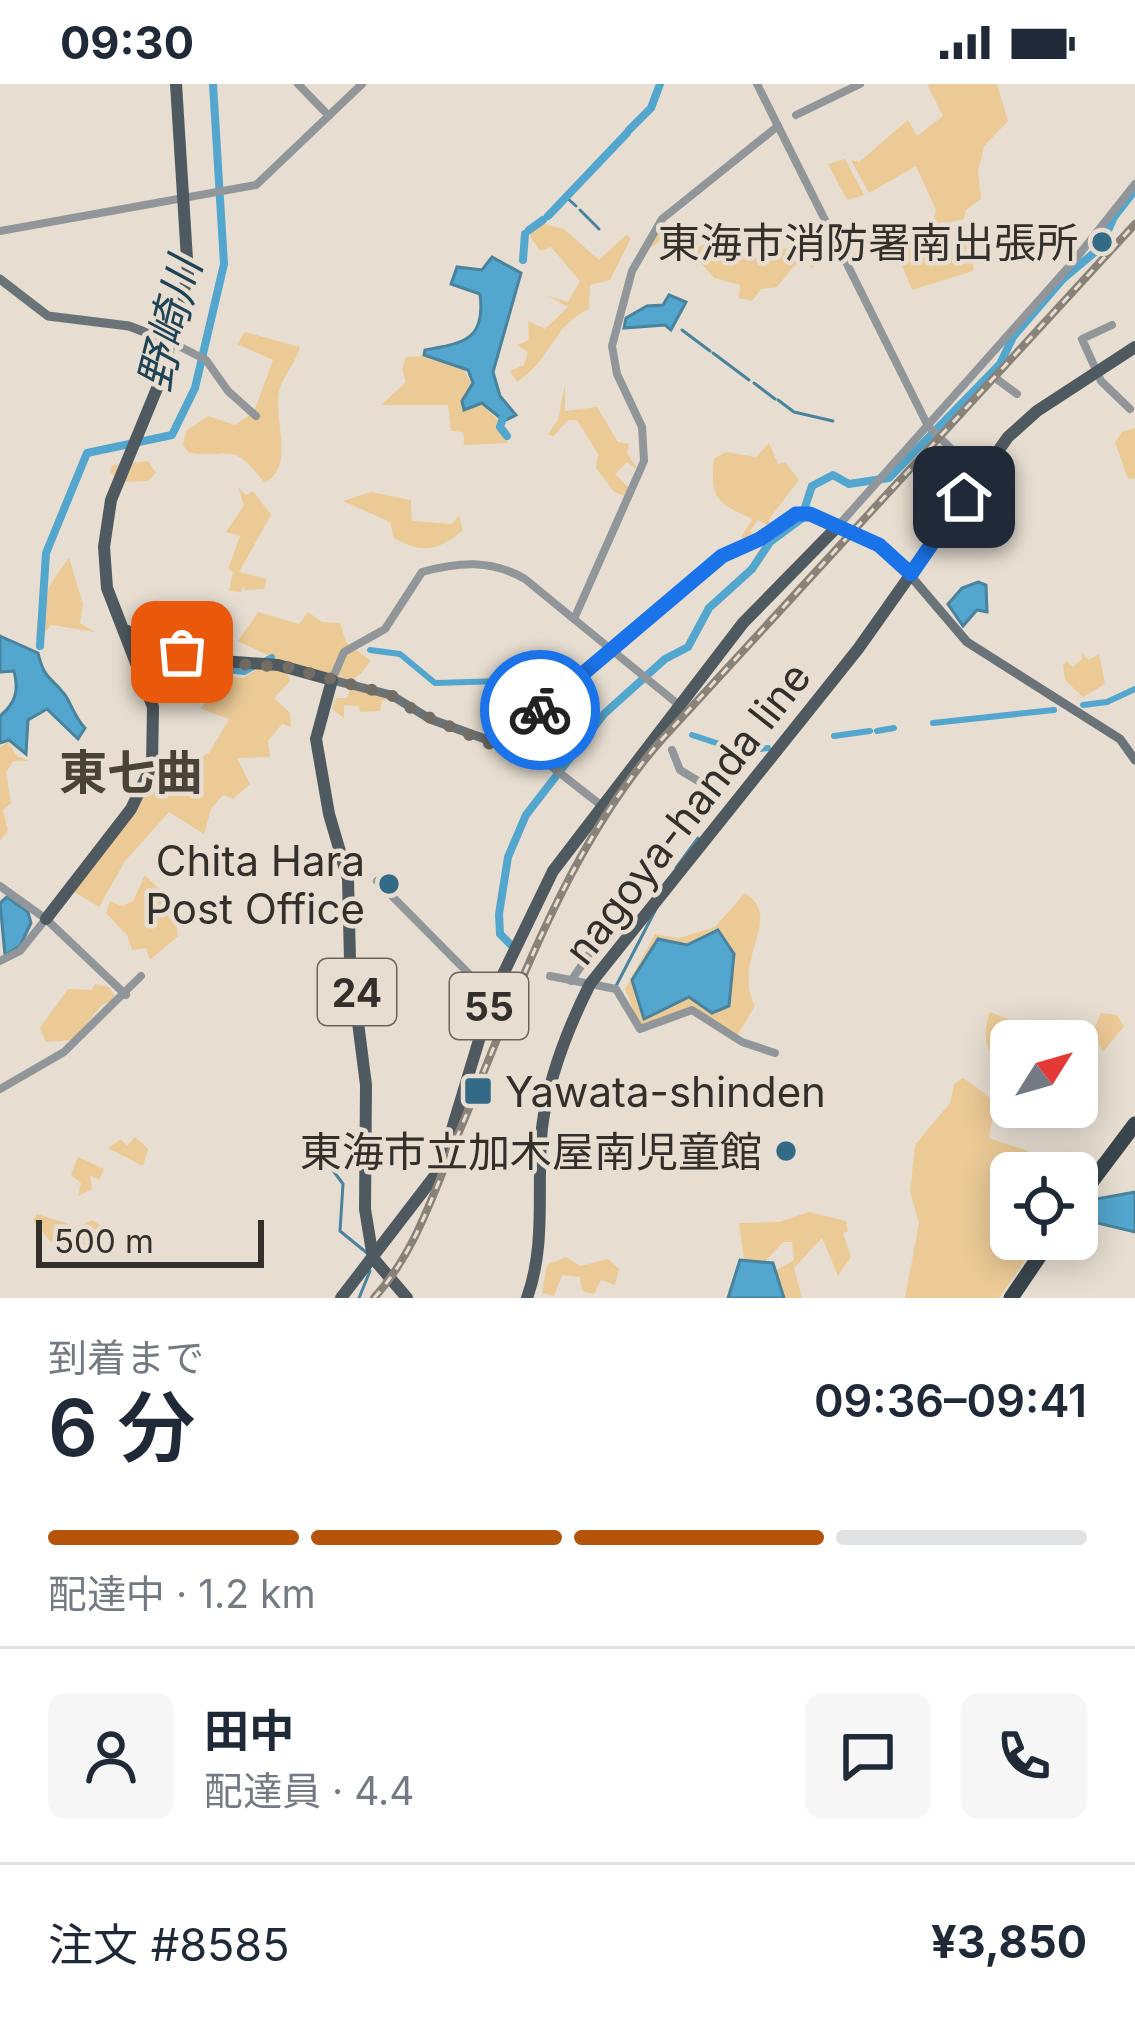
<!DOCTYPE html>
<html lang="ja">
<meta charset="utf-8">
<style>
body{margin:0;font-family:Inter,"Noto Sans JP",sans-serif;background:#f6f6f7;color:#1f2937;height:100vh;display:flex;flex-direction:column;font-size:45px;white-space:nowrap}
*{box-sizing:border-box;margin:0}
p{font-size:39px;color:#747a83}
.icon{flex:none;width:66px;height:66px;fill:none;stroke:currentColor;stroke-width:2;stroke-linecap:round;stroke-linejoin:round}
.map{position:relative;height:1214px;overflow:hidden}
.panel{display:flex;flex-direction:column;background:#fff;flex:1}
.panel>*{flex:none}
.needle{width:78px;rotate:53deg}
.fabs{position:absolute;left:990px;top:936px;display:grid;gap:24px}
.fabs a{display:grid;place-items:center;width:108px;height:108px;border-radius:18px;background:#fff;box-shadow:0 6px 30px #0003;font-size:60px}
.scale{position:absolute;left:36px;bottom:30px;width:228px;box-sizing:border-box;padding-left:12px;border:6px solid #33302b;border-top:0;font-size:33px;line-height:42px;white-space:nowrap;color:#33302b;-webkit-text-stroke:9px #e7ded1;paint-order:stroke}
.pin{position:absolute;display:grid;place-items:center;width:102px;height:102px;color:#fff;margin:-51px;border-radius:24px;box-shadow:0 6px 18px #0006}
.courier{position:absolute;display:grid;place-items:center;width:120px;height:120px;margin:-60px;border:9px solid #1a73e8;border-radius:50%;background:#fff;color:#222;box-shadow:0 3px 15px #0007}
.head em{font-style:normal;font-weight:600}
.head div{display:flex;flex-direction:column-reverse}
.head{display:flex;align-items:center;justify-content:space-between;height:204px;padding:0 48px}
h1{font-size:78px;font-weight:600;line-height:90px}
.bar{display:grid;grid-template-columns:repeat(4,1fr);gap:18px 12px;align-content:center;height:144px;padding:0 48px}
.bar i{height:15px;border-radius:9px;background:#e0e1e3}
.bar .active{background:#b45309}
.bar p{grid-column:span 4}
.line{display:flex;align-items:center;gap:30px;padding:0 48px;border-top:3px solid #e0e1e3}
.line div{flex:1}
.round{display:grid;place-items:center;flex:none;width:126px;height:126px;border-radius:18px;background:#f6f6f7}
.status{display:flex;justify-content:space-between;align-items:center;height:84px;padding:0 60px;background:#fff;direction:ltr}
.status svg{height:33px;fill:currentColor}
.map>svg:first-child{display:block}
.green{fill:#ebca96}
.water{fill:#53a6ce;stroke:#49839d;stroke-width:3}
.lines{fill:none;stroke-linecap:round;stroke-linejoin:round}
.stream{stroke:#49839d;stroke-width:3}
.canal{stroke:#53a6ce;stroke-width:6}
.river{stroke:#53a6ce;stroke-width:8}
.tertiary{stroke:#90969a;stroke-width:8}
.secondary{stroke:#697378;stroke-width:9}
.primary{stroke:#4f5a60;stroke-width:12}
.motorway{stroke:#38454c;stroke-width:15}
.rail-casing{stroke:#888279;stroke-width:8}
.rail{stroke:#e7ded1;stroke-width:3;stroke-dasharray:9;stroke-linecap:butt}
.done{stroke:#726d65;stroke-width:12;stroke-dasharray:0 21.6}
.route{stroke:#1a73e8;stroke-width:15}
.poi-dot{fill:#336a85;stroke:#e7ded1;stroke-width:4.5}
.labels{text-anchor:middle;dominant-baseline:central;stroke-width:9;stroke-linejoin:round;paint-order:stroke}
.shield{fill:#e7ded1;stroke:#69645d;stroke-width:3}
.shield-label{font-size:39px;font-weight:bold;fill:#33302b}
.poi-label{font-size:42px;fill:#33302b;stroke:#e7ded1;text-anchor:end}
.street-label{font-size:42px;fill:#33302b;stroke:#e7ded1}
.water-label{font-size:45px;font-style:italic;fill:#204456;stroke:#e7ded1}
.quarter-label{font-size:48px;font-weight:bold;fill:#4a4338;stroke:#e7ded1}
</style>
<div class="status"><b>09:30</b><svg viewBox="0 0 49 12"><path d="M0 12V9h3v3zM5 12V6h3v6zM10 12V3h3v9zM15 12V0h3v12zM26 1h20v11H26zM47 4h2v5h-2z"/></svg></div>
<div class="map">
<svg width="1135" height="1214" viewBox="0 0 1135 1214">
<rect width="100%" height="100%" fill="#e7ded1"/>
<!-- green -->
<g class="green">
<path d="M927 0H997L1008 37 984 62 978 88 981 115 966 126 964 135 932 143 936 126 916 82 869 109 851 76 859 78 908 36 917 52 943 32Z"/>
<path d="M845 75 864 111 847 116 828 80Z"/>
<path d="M541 139 564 145 599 176 626 151 631 154 610 196 590 201 589 225C551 243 552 275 517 298L510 287 524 281 528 268 517 261 529 256 528 237 545 245 568 223 548 212 568 218 580 197 551 163 540 167 528 149Z"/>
<path d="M662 139 696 165 729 146 762 180 785 164 801 166 815 181 812 185 807 175 793 183 777 203 761 205 752 217 739 214 740 201 714 194 699 177H686L676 164 659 158 646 167Z"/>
<path d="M924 153 957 159 976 155 973 187 912 206 901 179 907 163Z"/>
<path d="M245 248 300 263C296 279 283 291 279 307 273 337 296 381 265 399 230 355 233 375 189 369L183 361 186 347 208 332 235 341 254 328 273 276 237 260Z"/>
<path d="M425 272 464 286 471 299 461 326 482 320 504 342 500 345 508 359 464 361 463 348 451 347 448 321H381L406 298 402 285 406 273Z"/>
<path d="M565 300V327L597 323 618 358 629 360 627 369 639 387 627 378 615 390 631 406 627 413 614 408 596 384 598 370 577 336H568L553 353 548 350 558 336Z"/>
<path d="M1135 344V394L1128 395 1115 358 1122 348Z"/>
<path d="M769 359 778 380 785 378 799 396 769 435 772 444 758 436 750 447 757 456 752 458 741 453 753 435C719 420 709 416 714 375L726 368 756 373Z"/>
<path d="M148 377 156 389 148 397 121 398 109 387 113 381Z"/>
<path d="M238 403 246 411 253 407 271 431 239 488 267 495 264 505 244 506 245 501 241 508 229 507 233 488 228 485 240 452 226 448 244 421Z"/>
<path d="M371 408 411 416 412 437 452 440 459 431 463 446C439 467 422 470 394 454L390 438 343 417Z"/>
<path d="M69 474 83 520 80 539 95 548 51 541 37 558C34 525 49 500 69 474Z"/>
<path d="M258 528 299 540 308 528 322 538 340 539 346 558 371 577C363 585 362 593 350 595 322 598 263 569 238 557Z"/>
<path d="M1081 567 1088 576 1099 570 1105 600 1083 613 1065 596 1063 581 1066 577 1073 583 1082 575Z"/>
<path d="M257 585 287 588 290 597 274 614 290 629 291 643 282 640 268 657 270 673 237 674 250 700 233 715 223 711 211 725 204 750 169 728 125 777 99 823 74 808 154 687 195 702 204 696 193 677 209 669 229 635 201 625 220 592 243 594Z"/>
<path d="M352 602 391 612 390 616H382L380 627 360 628 359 622 344 621V634L332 625 336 614H347Z"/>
<path d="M8 658 17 672 30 677H13L6 689 11 719 3 726 8 746 0 757V663Z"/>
<path d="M145 791 178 824 167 831 176 839 178 852 150 876 146 864 132 866 127 851 106 829 110 817 122 822 133 817Z"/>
<path d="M745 809C785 834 731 874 755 922L737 952 687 924 640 942 625 905 655 850 679 854 715 843Z"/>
<path d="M95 900 109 903 116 915 102 921 73 956 46 958 40 944 68 905 92 906Z"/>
<path d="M990 928 1038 947 1045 957H1011L1007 985C984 972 982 949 990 928Z"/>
<path d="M1101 929 1117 931 1124 942 1103 968 1093 948Z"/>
<path d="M963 994C998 1018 996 1014 989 1054L1028 1067 1025 1076 1013 1081 1044 1085 1011 1089V1155H1040L999 1214H905L919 1139 910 1108 915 1061 950 1019 954 1000Z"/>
<path d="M135 1053 148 1065 143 1082 108 1064 121 1055 127 1062Z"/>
<path d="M78 1073 104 1085 99 1096 90 1091 92 1105 78 1112 81 1099 71 1091Z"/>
<path d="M809 1128 846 1137 848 1147 843 1149 851 1173 838 1192 822 1154 794 1184 802 1214H785L772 1189 794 1176 792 1158H783L765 1178 744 1176 739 1139 779 1138Z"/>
<path d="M37 1130 78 1143 92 1136 101 1142 84 1156 87 1174 73 1166 58 1167 33 1136Z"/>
<path d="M566 1173 581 1182 608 1175 619 1185 615 1201 601 1196 594 1210 582 1207 580 1193 562 1191 554 1212 542 1209 547 1181Z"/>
</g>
<!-- water -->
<g class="water">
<path d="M492 173 521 189 493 288 500 312 516 331 504 337 482 319 464 326 462 317 473 299 468 286 424 271 425 266C461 259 486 258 480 210L451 200 457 183 482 186Z"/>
<path d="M669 211 686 218 671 246 665 241 624 244 626 234 647 222 663 221Z"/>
<path d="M978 498 986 501 987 528 977 526 963 542 948 520 962 504Z"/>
<path d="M0 552 38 569C45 597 50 591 65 611 71 619 75 634 85 644L78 655 47 625 28 636 26 670 9 656 0 659V632C16 619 19 606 14 587L0 588Z"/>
<path d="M7 813 28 828 31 839 20 862 5 871 0 819Z"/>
<path d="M718 846 734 870 729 922 712 929 689 913 644 935 632 896 658 855 687 861Z"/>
<path d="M1135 1108V1148L1089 1137 1096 1115Z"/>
<path d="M740 1176 773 1179 784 1214H728Z"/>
</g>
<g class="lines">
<!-- stream -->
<g class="stream">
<path d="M566 113 576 122"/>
<path d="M580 126 599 145"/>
<path d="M682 246 710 267"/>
<path d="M713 269 749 296"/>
<path d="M754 299 775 315"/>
<path d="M778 316 794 328 833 337"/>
<path d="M676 784 698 754"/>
<path d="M527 883H529"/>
<path d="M616 902 656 825"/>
<path d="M332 1085 343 1100 340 1147 367 1169"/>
<path d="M359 1214 370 1187"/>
</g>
<!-- canal -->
<g class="canal">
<path d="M370 566 400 570 435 599 536 596"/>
<path d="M148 577 244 588 272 573"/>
<path d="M1083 621 1107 618 1135 605"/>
<path d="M933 639 1054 626"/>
<path d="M877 647 894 644"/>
<path d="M692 651 741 667 768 664"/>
<path d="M834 652 870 647"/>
</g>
<!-- river -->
<g class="river">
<path d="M629 46 651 24 660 0"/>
<path d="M548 132 627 49"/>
<path d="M529 146 543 136"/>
<path d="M523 176 525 150"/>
<path d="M505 328 500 343 507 352"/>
<path d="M40 562 46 469 87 369 172 351 195 304 224 180 213 0"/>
<path d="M512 862 500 850 499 830 508 773 526 731 604 630 665 575 688 563 709 524 752 485 770 458 801 435 812 402 833 391 849 400 889 394 1000 280 1013 253 1063 195 1101 163 1114 133 1135 106"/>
</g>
<!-- tertiary -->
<g class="tertiary">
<path d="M298 0 329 32"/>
<path d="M757 0 928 342 981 394"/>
<path d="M796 31 860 0"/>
<path d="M0 147 256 101 362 0"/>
<path d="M1112 241 1082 255 1101 297 1130 325"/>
<path d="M171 258 206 276 228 307 256 332"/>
<path d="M998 296 1017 310"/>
<path d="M838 442 1074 177 1135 100"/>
<path d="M574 535 644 377 642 343 617 290 612 262 632 187 662 135 778 42"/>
<path d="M332 596 344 568 385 545 422 488C458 478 491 475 525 495L679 621"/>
<path d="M510 650 602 722"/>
<path d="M672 666 680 686 713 706"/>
<path d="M377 797 492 913"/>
<path d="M0 802 46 835 126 911"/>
<path d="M0 877 20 867 45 836"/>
<path d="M550 892 616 905 640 945 692 926 742 958 775 969"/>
<path d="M571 897 604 848"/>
<path d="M0 1005 64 968 141 892"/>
</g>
<!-- secondary -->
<g class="secondary">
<path d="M0 195 48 232 129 242 171 258"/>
<path d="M332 596 391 611 430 635 496 659 614 567 722 472 802 429 832 438 891 469 967 558 1120 655 1135 676"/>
</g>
<!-- primary -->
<g class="primary">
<path d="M124 546 208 576 278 581 332 596 316 655 329 730 348 795 350 876 366 1001 365 1125 373 1174 407 1214"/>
<path d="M46 835 131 725 152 681 153 623 107 504 104 463 111 416 160 297 188 191 176 0"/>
<path d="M341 1214 440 1085 492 913 553 787 743 539 838 442"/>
<path d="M527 1214C547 1159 536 1101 542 1044 548 995 568 944 590 900L858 565 1008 353 1037 327 1135 263"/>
</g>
<!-- motorway -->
<g class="motorway">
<path d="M1077 1117 1135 1040"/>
<path d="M1011 1214 1051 1155"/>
</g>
<defs>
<path id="rail" d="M374 1214C414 1170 432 1113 454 1060 513 921 563 767 664 653L1135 140"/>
</defs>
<!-- rail casing -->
<use href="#rail" class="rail-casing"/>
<!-- rail -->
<use href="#rail" class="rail"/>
</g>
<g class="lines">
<!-- done -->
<path class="done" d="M182 568 222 579 287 583 391 611 417 628 490 660 540 626"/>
<!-- route -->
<path class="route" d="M540 626 722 472 760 455 796 430H810L879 461 911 490 964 413"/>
</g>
<!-- markers -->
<g class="poi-dot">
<circle cx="1102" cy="158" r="12"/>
<circle cx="389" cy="800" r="12"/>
<rect x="463" y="992" width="30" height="30" rx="6"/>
<circle cx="786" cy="1067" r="12"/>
</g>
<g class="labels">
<!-- shield labels -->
<g class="shield">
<rect x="318" y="875" width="78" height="66" rx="9"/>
<rect x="450" y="889" width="78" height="66" rx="9"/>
</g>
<g class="shield-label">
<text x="357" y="908">24</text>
<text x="489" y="922">55</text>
</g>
<!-- poi labels -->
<g class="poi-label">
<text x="1078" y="158">東海市消防署南出張所</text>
<text x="365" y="776">Chita Hara<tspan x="365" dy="48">Post Office</tspan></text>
<text x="505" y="1007" text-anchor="start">Yawata-shinden</text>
<text x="762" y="1067">東海市立加木屋南児童館</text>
</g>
<!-- street labels -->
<g class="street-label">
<text transform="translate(687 729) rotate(-52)">nagoya-handa line</text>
</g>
<!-- water labels -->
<g class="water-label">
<text transform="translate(169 240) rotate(-76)">野崎川</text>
</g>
<!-- quarter labels -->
<g class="quarter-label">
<text x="131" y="688">東七曲</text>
</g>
</g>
</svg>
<div class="fabs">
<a><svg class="needle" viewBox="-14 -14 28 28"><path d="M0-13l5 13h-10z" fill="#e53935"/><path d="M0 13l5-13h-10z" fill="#747a83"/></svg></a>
<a><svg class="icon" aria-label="locate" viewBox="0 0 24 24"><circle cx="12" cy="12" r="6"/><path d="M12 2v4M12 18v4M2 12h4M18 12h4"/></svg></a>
</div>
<div class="scale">500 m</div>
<div class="pin" style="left:182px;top:568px;background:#ea580c"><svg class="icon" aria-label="bag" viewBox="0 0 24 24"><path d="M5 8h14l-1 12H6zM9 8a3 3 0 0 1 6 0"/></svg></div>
<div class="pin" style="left:964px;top:413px;background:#1f2937"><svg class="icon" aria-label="home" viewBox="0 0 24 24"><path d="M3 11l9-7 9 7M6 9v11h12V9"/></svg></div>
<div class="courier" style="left:540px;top:626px"><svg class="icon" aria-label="bike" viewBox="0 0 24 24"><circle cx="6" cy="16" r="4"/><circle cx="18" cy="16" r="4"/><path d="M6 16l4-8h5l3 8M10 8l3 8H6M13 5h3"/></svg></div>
</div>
<section class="panel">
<div class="head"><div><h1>6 分</h1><p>到着まで</p></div><em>09:36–09:41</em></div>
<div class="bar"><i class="active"></i><i class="active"></i><i class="active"></i><i></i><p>配達中 · 1.2 km</p></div>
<div class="line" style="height:216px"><a class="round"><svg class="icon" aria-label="person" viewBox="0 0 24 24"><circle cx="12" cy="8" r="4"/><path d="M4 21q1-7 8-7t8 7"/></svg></a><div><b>田中</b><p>配達員 · 4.4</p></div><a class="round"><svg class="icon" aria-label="chat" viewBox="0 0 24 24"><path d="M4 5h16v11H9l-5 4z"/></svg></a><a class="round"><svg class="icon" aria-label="phone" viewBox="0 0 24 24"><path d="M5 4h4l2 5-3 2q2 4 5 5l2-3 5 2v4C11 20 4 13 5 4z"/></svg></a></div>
<div class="line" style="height:156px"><div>注文 #8585</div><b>¥3,850</b></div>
</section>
